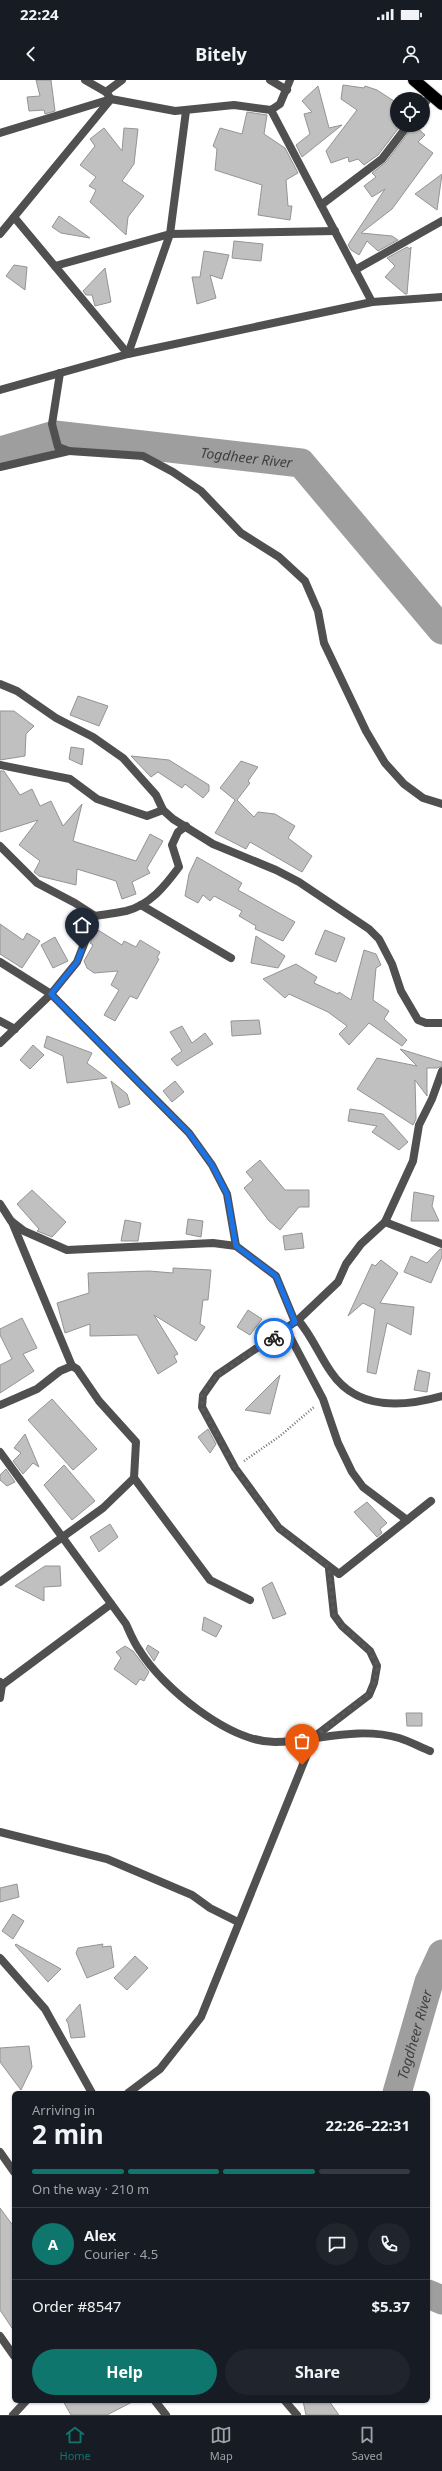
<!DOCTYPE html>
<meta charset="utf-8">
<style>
body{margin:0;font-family:"Noto Sans",sans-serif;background:#20242c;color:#f1f3f6;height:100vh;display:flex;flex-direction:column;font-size:15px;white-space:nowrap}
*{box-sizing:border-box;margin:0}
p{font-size:13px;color:#9ea1a6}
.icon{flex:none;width:22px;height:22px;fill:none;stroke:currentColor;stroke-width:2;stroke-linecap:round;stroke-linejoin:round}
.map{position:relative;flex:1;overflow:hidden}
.drawer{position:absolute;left:12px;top:2011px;width:418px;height:312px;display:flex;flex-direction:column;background:#171b24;border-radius:6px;box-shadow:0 1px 3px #0004}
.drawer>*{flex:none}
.controls{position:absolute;left:390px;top:12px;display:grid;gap:8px}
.controls a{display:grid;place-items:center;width:40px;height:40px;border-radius:50%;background:#171b24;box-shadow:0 1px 3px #0004;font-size:20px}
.pin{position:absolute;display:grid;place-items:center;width:34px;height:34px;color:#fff;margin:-41px -17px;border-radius:50% 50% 50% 0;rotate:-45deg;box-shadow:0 0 4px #0007}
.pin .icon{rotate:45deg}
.courier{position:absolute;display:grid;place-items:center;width:40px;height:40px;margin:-20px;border:3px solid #1a73e8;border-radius:50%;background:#fff;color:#222;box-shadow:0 1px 5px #0007}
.headline em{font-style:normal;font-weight:700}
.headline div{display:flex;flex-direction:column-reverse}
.headline{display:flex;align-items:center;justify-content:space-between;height:68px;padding:0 20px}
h1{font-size:26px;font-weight:700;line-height:30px}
.bar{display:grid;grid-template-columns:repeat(4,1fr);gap:6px 4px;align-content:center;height:48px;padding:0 20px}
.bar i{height:5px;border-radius:3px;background:#363941}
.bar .on{background:#0f766e}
.bar p{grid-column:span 4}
.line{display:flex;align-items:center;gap:10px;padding:0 20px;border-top:1px solid #363941}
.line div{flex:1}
.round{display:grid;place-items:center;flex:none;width:42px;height:42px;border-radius:21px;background:#20242c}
.action{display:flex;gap:8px;margin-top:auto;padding:8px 20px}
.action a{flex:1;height:46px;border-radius:24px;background:#0f766e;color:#fff;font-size:16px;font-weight:700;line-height:46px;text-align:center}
.action a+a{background:#20242c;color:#f1f3f6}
.status{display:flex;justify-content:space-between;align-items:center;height:28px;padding:0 20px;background:#171b24;direction:ltr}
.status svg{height:11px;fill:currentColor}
header{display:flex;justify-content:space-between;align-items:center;height:52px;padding:0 20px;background:#171b24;font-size:18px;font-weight:700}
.menu{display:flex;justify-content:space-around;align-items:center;height:56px;border-top:1px solid #363941;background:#171b24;font-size:11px;color:#9ea1a6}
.menu a{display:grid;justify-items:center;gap:2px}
.menu .on{color:#0f766e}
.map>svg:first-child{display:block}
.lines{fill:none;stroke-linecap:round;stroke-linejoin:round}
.river{stroke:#9e9e9e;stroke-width:29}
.building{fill:#c0c0c0;stroke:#949494}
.highway-casing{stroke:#dbdbdb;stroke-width:14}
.path{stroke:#727272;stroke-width:2.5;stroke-dasharray:1 2;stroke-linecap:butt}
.street{stroke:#505050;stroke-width:8}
.highway{stroke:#000;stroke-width:12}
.done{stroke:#595959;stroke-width:4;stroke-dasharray:0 7.2}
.route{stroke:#1a73e8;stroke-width:5}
.labels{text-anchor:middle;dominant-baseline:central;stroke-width:3;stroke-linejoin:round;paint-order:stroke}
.water-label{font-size:14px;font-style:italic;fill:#3f3f3f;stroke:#fff}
</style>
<div class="status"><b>22:24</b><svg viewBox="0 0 49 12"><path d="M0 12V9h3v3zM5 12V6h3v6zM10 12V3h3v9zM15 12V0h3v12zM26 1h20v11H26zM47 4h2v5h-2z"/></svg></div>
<header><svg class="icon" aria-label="back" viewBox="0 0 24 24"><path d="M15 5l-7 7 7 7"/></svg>Bitely<svg class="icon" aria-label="person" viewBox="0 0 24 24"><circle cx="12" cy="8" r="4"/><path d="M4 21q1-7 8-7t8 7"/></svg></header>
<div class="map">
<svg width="442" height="2335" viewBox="0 0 442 2335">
<rect width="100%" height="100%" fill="#fff"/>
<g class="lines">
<!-- river -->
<g class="river">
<path id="s1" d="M0 371 55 355 301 383 442 550"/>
<path id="s2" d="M397 2013 429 1902 442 1874"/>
<path d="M428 2214 442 2220"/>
</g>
</g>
<!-- building -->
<g class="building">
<path d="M36 0H51L55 31 45 34 44 30 29 31 27 17 40 16Z"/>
<path d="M343 5 364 8 365 6 377 10 397 23V45H401L378 75 364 85 358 79 349 82 348 77 331 83 326 71 357 30 341 19Z"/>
<path d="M318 6 329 48 342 45 302 77 296 65 310 54 304 34 312 32 302 21Z"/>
<path d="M247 32 267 35 264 54 285 68 298 93 286 100 288 126H292L290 140 258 135 262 105 215 90 217 69 213 66 220 48 242 54Z"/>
<path d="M414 45 425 55 418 62 433 73 392 129 361 153 392 156 398 160 378 171 367 161 359 175 351 170 348 165 385 109 372 117 364 106 376 97 372 93 386 82Z"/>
<path d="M104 48 122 71 124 48 138 49 134 84 122 101 144 116 128 137 126 155 90 122 96 110 89 106 96 97 80 85 95 66 90 59Z"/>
<path d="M442 94 437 130 415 114Z"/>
<path d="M59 136 90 158 61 153 52 147Z"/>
<path d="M234 161 263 164 261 181 232 178Z"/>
<path d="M407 167 410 169 411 167 407 214H405L385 197 395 186 387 178Z"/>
<path d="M204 171 229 175 222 199 210 195 216 218 197 224 192 197H200Z"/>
<path d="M14 185 27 187 25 210 6 196Z"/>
<path d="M105 188 111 222 95 226 92 215H86L83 211Z"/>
<path d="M78 616 108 626 99 646 70 635Z"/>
<path d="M0 631H14L34 646 26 654 25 676 0 680Z"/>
<path d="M71 667 84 669 82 685 69 679Z"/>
<path d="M131 676 169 680 209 705V711L203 718 185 704 182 708 158 692 151 697Z"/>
<path d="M241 681 258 687 248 701 250 703 237 720 254 737 258 732 275 734 295 746 288 758 312 776 302 792 250 762 246 769 215 753 235 720 220 708Z"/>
<path d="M0 691H4L20 715 32 709 40 726 51 721 63 746 82 724 73 761 136 781 150 754 163 761 147 788 150 793 132 802 136 814 122 819 116 801 77 789 76 805 39 796 34 792 40 781 19 765 38 740 0 752Z"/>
<path d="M197 777 242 803 238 810 295 842 283 861 255 849 256 846 239 836 242 831 214 816 210 821 203 815 198 823 185 816 189 794Z"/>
<path d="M0 844 23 860 27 853 40 861 22 888 0 874Z"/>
<path d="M98 850 122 865 124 861 136 867 140 860 160 872 157 878 159 879 137 919 130 916 115 941 104 935 119 910 111 905 118 891 94 893 87 888 84 881 93 865 90 863 91 861Z"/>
<path d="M325 850 345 858 336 882 315 874Z"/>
<path d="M256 856 285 876 278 888 251 883Z"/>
<path d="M55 857 68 881 53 888 41 865Z"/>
<path d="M364 870 376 874 381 885 376 888 373 920 389 931 384 939 407 960 402 966 369 943 349 965 339 954 347 946 328 932 289 914 285 918 263 899 296 884 317 897 314 903 338 914 339 912 351 920Z"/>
<path d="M259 940 261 954 232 956 231 941Z"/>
<path d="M182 946 192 963 205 953 213 964 177 986 171 979 182 971 170 952Z"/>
<path d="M47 956 92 973 87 983 107 998 67 1003 63 976 44 967Z"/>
<path d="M33 965 44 975 30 989 20 980Z"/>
<path d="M400 969 442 982V986L437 988H427V1016L415 1000 416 1039 413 1045 357 1009 377 978 417 986Z"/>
<path d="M111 1001 127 1014 130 1024 119 1028Z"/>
<path d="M175 1001 184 1012 172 1022 163 1011Z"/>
<path d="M350 1029 383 1034 408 1062 399 1070 372 1052 377 1046 348 1041Z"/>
<path d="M260 1080 285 1110H309V1127H299L280 1150 269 1141 244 1108 253 1100 246 1092Z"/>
<path d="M32 1110 66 1142 52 1157 37 1151 39 1149 17 1124Z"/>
<path d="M414 1112 434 1116 432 1126 439 1141H411Z"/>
<path d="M188 1139 203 1141 201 1157 186 1154Z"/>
<path d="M125 1140 141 1143 138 1161H121Z"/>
<path d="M302 1153 304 1168 285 1170 283 1156Z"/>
<path d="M440 1169H442V1177L431 1203 404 1192 411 1176 427 1183Z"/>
<path d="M381 1180 398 1193 380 1223 414 1227 411 1255 387 1243 376 1294 367 1292 375 1229 363 1223 348 1236 372 1184 375 1186Z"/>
<path d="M173 1188 211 1190 208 1220H203L200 1244 205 1247 196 1261 154 1235 178 1274 174 1276 177 1282 158 1294 137 1255 90 1256V1244L65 1253 57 1223 89 1213 88 1193 149 1191 173 1193Z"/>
<path d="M248 1230 262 1239 250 1255 237 1247Z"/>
<path d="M22 1238 37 1268 23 1274 34 1291 0 1313V1285L12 1279 0 1255V1249Z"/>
<path d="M418 1290 430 1293 427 1312 414 1310Z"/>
<path d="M280 1295 270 1334 245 1330Z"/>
<path d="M52 1319 97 1369 73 1390 28 1340Z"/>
<path d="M208 1349 216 1364 210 1373 198 1357Z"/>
<path d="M25 1354 39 1387 33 1383 23 1394 13 1381 21 1373 14 1368Z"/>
<path d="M64 1385 95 1421 72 1440 44 1405Z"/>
<path d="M6 1389 15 1402 7 1406 0 1400V1395Z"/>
<path d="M367 1422 387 1443 380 1449 382 1453 377 1457 354 1432Z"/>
<path d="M110 1444 118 1457 99 1472 90 1457Z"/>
<path d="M45 1486H60L61 1506 44 1507V1521L15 1506Z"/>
<path d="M272 1502 286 1534 273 1539 262 1508Z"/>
<path d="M204 1537 222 1546 216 1557 202 1550Z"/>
<path d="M148 1565 159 1572 154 1581 146 1569Z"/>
<path d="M125 1566 133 1571 149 1592 144 1601 140 1599 136 1605 114 1589 121 1578 116 1572Z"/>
<path d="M406 1633H422V1646H407Z"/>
<path d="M17 1804 19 1817 0 1822V1808Z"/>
<path d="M13 1834 24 1841 13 1859 2 1851Z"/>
<path d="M16 1864 61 1889 48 1902 15 1865Z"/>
<path d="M103 1864 102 1867 111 1866 114 1887 87 1898 76 1873 78 1868Z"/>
<path d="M135 1876 148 1888 127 1910 114 1898Z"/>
<path d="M80 1924 85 1957 71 1958 68 1943 66 1940Z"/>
<path d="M29 1966 32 1987 21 2010 0 1982V1968Z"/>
<path d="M0 2128 14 2147V2251L0 2230Z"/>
<path d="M63 2321H134L107 2335H71Z"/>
<path d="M303 2321H329L339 2335H306Z"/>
</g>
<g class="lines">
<defs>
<path id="highway" d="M414 0 442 24"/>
</defs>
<!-- highway casing -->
<use href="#highway" class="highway-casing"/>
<!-- path -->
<path class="path" d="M244 1381 280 1356 314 1327"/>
<!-- street -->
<g class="street">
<path d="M85 0 106 12 111 19 175 31 234 25 271 30 280 24 290 0"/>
<path d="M270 0 287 10"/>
<path d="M106 12 122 0"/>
<path d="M423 26 431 15"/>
<path d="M271 30 372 222 442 217"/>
<path d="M186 31 170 154 128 274 372 222"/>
<path d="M0 53 111 19"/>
<path d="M321 125 382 79 408 45"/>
<path d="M0 154 111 19"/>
<path d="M55 186 170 154 335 151"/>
<path d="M355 190 442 141"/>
<path d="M60 293 52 344 58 367 69 371 143 376 173 392 201 411 241 453 279 477 305 501 318 531 324 563 366 651 385 683 404 704 423 718 442 724"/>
<path d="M0 310 128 274 14 137"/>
<path d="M0 387 69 371"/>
<path d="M0 604 17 611 56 638 93 657 123 678 156 715 163 730 173 739 213 764 276 790 299 802 369 849 379 859 392 884 401 911 418 940 426 943H442"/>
<path d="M0 685 70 699 97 719 147 736 163 730"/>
<path d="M0 766 37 803 75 823 95 836C106 834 116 833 126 831 150 825 165 806 179 787L172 765 178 752 186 746"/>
<path d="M141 825 231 878"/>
<path d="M0 882 51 914 189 1053 212 1085 227 1114 236 1166 276 1196 295 1242 298 1240C312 1256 319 1275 331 1292 357 1331 403 1327 442 1316"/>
<path d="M0 941 15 949"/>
<path d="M0 963 51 914 77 882 95 836"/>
<path d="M0 1124 11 1141 24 1151 67 1170 213 1163 236 1166"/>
<path d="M12 1142 72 1286"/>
<path d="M385 1142 442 1164"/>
<path d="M298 1240 338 1202 346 1184 361 1164 385 1142 413 1081 419 1045 432 1019 442 991"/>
<path d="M295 1242 217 1295 203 1315 202 1327 235 1388 279 1448 339 1494 431 1421"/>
<path d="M286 1249 323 1319 338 1363 352 1392 363 1407 407 1440"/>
<path d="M0 1325 37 1309 60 1291 72 1286 77 1289 99 1321 136 1362 134 1398 210 1500 250 1520"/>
<path d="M0 1372 126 1544C130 1553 134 1563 140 1571 163 1608 229 1662 275 1662 317 1661 357 1646 399 1658 409 1661 420 1667 430 1671"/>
<path d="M0 1502 103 1428 134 1398"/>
<path d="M0 1602 2 1605 0 1618"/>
<path d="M2 1605 111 1524"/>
<path d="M0 1752 107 1779 192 1815 210 1828 238 1842"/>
<path d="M0 1878 45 1929 92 2013"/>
<path d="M128 2013 160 1989 201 1937 314 1657 369 1615 374 1603 377 1586 370 1571 342 1546 334 1535 329 1489"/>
<path d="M0 2072 14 2092"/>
<path d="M0 2256 14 2276"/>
<path d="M155 2321 166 2335"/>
<path d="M285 2321 297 2335"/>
<path d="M13 2335 26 2321"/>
</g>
<!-- highway -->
<use href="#highway" class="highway"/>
</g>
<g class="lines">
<!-- done -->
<path class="done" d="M274 1258 217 1295 202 1315V1327L235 1388 279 1448 329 1488 334 1535 342 1546 370 1571 378 1586 374 1603 368 1615 314 1657 302 1685"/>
<!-- route -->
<path class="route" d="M82 869 77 882 51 914 189 1053 212 1085 227 1114 236 1166 276 1196 295 1242 274 1258"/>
</g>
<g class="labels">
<!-- water labels -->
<g class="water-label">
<text stroke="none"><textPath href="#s1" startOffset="250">Togdheer River</textPath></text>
<text stroke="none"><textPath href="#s2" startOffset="61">Togdheer River</textPath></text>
</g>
</g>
</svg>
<div class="controls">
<a><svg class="icon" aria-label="locate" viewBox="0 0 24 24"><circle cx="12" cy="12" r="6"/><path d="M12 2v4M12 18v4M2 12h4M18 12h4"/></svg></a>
</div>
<div class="pin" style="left:302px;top:1685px;background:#ea580c"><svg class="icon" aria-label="bag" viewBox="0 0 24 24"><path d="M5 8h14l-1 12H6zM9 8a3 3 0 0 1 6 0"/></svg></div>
<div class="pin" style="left:82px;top:869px;background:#1f2937"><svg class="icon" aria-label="home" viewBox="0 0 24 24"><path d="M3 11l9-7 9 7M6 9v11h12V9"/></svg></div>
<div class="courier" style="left:274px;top:1258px"><svg class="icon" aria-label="bike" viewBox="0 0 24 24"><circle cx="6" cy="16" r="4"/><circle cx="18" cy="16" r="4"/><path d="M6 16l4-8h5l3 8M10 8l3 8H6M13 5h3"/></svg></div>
<section class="drawer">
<div class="headline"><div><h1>2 min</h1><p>Arriving in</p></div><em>22:26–22:31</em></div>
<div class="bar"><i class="on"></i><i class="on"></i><i class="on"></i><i></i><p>On the way · 210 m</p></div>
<div class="line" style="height:72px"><b class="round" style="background:#0f766e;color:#fff">A</b><div><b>Alex</b><p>Courier · 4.5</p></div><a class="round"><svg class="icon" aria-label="chat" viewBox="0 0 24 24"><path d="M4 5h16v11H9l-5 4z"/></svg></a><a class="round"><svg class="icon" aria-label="phone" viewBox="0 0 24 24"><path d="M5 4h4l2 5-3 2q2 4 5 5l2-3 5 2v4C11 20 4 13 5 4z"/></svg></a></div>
<div class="line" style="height:52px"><div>Order #8547</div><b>$5.37</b></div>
<div class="action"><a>Help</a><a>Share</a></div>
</section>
</div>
<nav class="menu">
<a class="on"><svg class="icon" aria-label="home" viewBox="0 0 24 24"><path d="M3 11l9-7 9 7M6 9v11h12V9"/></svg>Home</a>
<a><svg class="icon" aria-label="map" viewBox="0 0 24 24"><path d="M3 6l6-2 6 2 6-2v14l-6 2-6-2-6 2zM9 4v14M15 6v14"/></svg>Map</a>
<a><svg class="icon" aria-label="saved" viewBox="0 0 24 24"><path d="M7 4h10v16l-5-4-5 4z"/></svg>Saved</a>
</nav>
